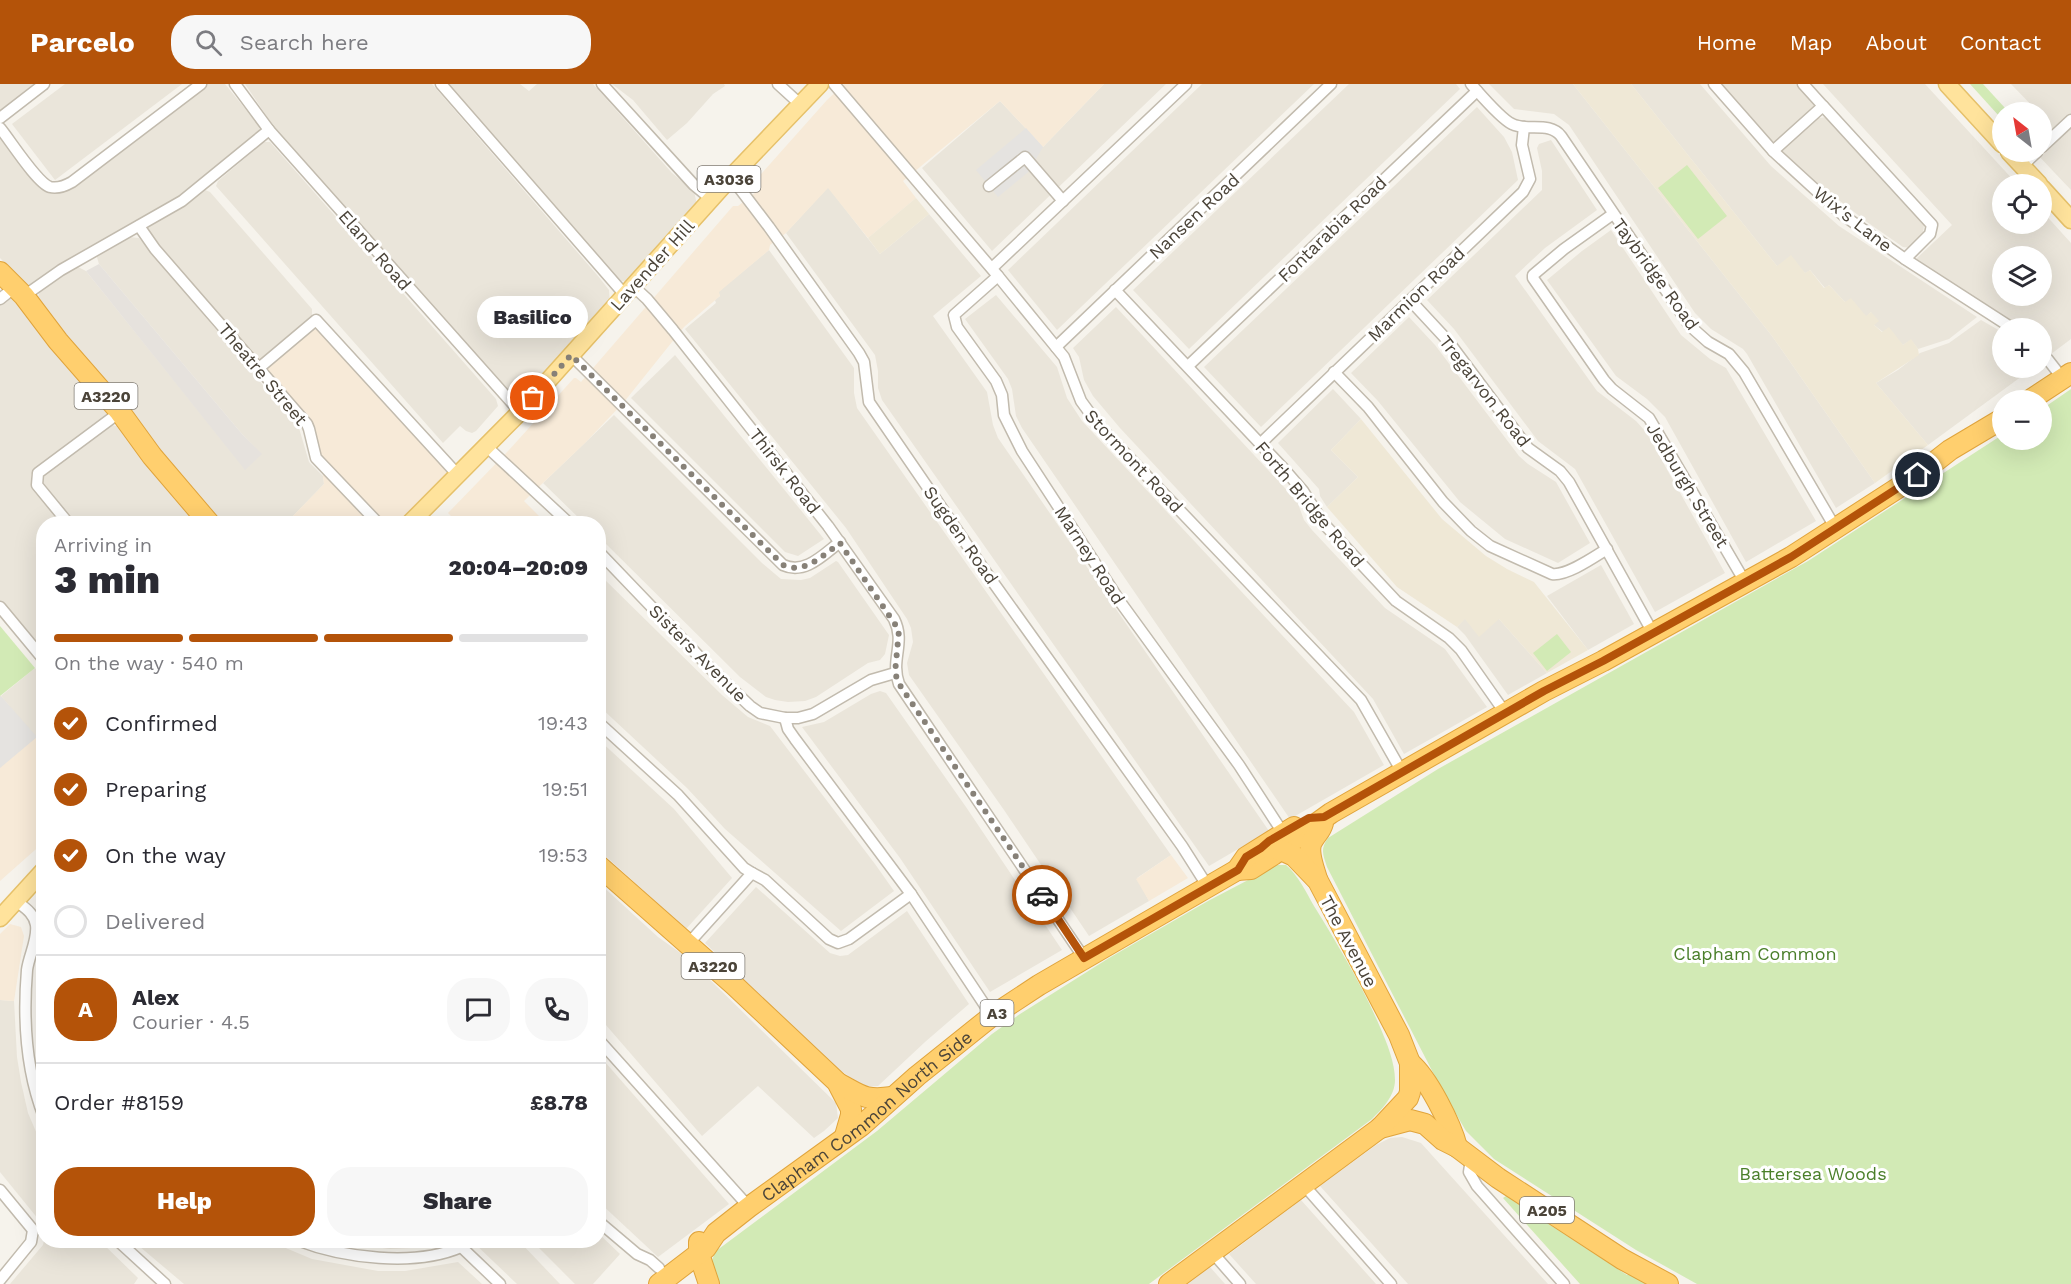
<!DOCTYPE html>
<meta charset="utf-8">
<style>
body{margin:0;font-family:"Work Sans",sans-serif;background:#f7f7f7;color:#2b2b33;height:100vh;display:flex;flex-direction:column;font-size:22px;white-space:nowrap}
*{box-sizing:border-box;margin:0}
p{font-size:20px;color:#7c7c81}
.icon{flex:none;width:33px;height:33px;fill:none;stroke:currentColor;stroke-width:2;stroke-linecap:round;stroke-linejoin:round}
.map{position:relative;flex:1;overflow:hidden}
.details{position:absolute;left:36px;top:432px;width:570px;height:732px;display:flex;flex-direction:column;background:#fff;border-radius:24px;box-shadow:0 6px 24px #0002}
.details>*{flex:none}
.needle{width:39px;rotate:329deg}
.controls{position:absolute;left:1992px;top:18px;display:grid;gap:12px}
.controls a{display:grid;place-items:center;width:60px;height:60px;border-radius:50%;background:#fff;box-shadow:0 6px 24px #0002;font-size:30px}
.pin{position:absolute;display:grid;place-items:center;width:51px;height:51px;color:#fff;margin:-26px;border:3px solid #fff;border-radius:50%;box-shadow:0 2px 6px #0007}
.courier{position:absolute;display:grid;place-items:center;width:60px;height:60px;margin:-30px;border:4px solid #b45309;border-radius:50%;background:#fff;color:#222;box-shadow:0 2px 8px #0007}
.bubble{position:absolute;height:42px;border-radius:21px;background:#fff;box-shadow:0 6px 24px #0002;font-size:20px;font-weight:800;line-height:42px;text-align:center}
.head em{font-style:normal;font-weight:800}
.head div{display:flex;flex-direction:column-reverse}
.head{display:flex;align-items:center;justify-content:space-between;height:102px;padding:0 18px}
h1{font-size:39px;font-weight:800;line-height:45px}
.bar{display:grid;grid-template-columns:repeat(4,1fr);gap:9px 6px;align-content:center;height:72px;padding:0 18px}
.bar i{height:8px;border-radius:4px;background:#e1e1e2}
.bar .on{background:#b45309}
.bar p{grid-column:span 4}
.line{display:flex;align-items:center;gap:15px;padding:0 18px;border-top:2px solid #e1e1e2}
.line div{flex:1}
.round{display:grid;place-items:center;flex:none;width:63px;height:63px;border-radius:24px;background:#f7f7f7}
ol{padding:0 18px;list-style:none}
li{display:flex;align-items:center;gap:18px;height:66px}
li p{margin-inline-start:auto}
li .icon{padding:6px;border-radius:50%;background:#b45309;color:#fff;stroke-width:4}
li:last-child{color:#7c7c81}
li i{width:33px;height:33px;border:3px solid #e1e1e2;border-radius:50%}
.primary-button{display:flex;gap:12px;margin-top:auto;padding:12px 18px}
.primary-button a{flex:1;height:69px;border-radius:24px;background:#b45309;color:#fff;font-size:24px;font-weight:800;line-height:69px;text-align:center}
.primary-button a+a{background:#f7f7f7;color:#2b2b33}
header{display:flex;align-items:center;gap:36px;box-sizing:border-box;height:84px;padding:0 30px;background:#b45309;color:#fff}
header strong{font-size:28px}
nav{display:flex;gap:33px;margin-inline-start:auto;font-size:21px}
.search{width:420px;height:54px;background:#f7f7f7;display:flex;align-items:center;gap:15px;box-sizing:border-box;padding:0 21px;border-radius:24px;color:#7c7c81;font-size:22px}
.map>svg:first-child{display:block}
.residential{fill:#eae5da;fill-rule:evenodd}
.commercial{fill:#f7ead8}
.industrial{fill:#e6e2dd}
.education{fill:#efe8d6}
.green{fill:#d2eab5}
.parking{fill:#e5e3e0}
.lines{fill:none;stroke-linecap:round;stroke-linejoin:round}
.street-casing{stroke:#c2bbae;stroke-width:13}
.primary-casing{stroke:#e6c16a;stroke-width:19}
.highway-casing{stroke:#e0a43c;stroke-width:22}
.street{stroke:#fff;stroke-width:10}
.primary{stroke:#ffe39c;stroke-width:16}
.highway{stroke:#ffcf6e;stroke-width:20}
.done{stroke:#878178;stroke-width:6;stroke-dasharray:0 10.8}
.route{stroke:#b45309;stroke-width:8}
.labels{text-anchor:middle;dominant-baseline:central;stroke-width:6;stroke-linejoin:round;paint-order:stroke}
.shield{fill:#fff;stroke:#817c74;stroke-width:1.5}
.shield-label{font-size:16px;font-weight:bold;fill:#4b4439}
.street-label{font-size:18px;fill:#4b4439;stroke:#fff}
.park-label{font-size:18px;fill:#4a7f2a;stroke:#fff}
</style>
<header>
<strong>Parcelo</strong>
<div class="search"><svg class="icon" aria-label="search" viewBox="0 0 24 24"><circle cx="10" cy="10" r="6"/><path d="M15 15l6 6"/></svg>Search here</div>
<nav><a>Home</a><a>Map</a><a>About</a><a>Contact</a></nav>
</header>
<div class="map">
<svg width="2071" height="1200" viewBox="0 0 2071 1200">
<rect width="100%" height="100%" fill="#f6f3ec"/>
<!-- residential -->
<g class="residential">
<path d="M0 0H38L0 29Z"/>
<path d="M65 0H182L55 96 12 40Z"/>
<path d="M207 0H225L260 43 259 49 178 116 31 201 25 200 0 174V52L38 102 58 109 77 99Z"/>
<path d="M245 0H432L598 192 609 206 610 220 522 315 507 311 425 215 276 46Z"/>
<path d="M445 0H520L529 7 537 0H593L672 89 694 107 697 121 628 198 615 196Z"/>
<path d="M612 0H724L725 2 713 10 687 39 667 56 633 16Z"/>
<path d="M1104 0H1166L992 167 922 84 1000 17 1043 63Z"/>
<path d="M1202 0H1314L1057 246 1008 186Z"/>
<path d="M1349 0H1456L1460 5 1189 265 1133 206Z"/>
<path d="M1489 0H1573L1772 252 1875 399 1836 424 1747 270 1743 265 1711 245 1695 229 1569 41 1554 30 1514 25Z"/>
<path d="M1631 0H1700L1771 82 1839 142 1977 233 1949 255 1918 265 1911 256 1903 261 1883 248 1874 241 1871 228 1866 233 1845 218 1829 201 1825 204 1810 186 1806 189 1777 182Z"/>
<path d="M1720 0H1798L1813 17 1815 23 1778 58H1769Z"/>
<path d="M1823 0H1925L2017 100H2002V140H2042V127L2071 159V255L2051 270 2042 261V244H2021L1916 175 1952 141ZM2002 172H2042V212H2002Z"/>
<path d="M2011 0H2071V106L2035 68 2053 45 2042 33V28H2038Z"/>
<path d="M1477 23 1504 53 1512 68 1518 96 1261 343 1204 283Z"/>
<path d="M1826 33 1924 141 1923 149 1911 164 1903 163 1867 138 1780 70 1782 63 1813 35Z"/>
<path d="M1551 56 1597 126 1545 164 1515 192 1597 307 1636 337 1646 348 1725 489 1655 528 1575 385 1538 357 1454 245 1427 216 1542 106V87L1537 64 1539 60Z"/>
<path d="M264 58H270L496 315 498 322 476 347 472 349 466 347 460 342 443 359 216 102 218 97Z"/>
<path d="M828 103 880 170 929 130 981 192 933 232 987 308 993 341 998 354 1269 747 1209 782 882 316 878 304V287L875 271 786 149Z"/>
<path d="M205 106 210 108 312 225V233L263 275 258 277 146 148 148 142Z"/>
<path d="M1611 146 1681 251 1710 275 1726 284 1816 437 1746 478 1665 333 1647 315 1616 292 1547 196 1582 167Z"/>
<path d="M129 153 139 154 299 344 309 378 323 392 324 400 290 435 294 439H218L120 321 37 215 42 203 78 183 86 187 245 385 261 370 242 350 99 180 96 170Z"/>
<path d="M769 166 854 284V309L857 324 1171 771 1137 794 1149 817 1089 852 1004 726 909 591 907 579 913 558 911 544 907 535 846 444 685 245 716 219 715 216 720 212 718 208Z"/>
<path d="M996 211 1057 283 1067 314 1082 337 1354 628 1384 681 1290 735 1022 344 1016 332 1012 305 1008 295 965 235Z"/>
<path d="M14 214 108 324 105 336 36 384 31 391V400L64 439 44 440 43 569 0 516V220L7 215Z"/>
<path d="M1116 223 1297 417 1304 436 1312 446 1385 524 1445 565 1487 623 1404 670 1373 615 1120 344 1093 312 1084 296 1079 273 1073 264Z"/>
<path d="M1409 233 1435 261 1519 372 1528 380 1556 398 1590 459 1558 479 1505 455 1460 418 1378 317 1351 289Z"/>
<path d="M1981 236 2002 248V284H2033L1928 361 1876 299 1898 286 1920 269 1949 259Z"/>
<path d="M675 271 787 409 824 455 798 472 785 468 631 314Z"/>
<path d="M1333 305 1361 335 1331 366 1358 393 1327 423 1320 412 1319 405 1278 359Z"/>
<path d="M614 331 762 479 781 495 801 496 810 494 836 477 838 478 889 551 885 570 880 576 868 579 816 613 805 617 788 618 775 616 766 613 740 593 599 453 598 440 584 439 543 399Z"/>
<path d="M110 341 124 343 203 439H75L43 401 42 392Z"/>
<path d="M1601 481 1634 540 1588 566 1547 512Z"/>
<path d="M599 490 722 611 748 633 770 642 875 780 894 807 841 847 725 745 687 704 599 622Z"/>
<path d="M1465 534 1499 535 1547 589 1508 611 1465 551 1457 543Z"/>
<path d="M35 584 43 594V662L1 612Z"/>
<path d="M880 607 886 609 966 723 1062 866 990 908 900 774 802 643 824 638 871 610Z"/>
<path d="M598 655 674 725 732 794 686 845 599 766Z"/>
<path d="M599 799 658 853 682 870 707 893 836 1019 838 1034 824 1047 814 1054 758 1002 702 1052 599 933Z"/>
<path d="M756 803 830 869 840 872 848 871 907 827 969 920 925 958 878 1002 865 1003 832 981 705 859Z"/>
<path d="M41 871 44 872 43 983 38 921Z"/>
<path d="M0 916 14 917 17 973 21 998 28 1029 43 1064V1132L39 1136 0 1088Z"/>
<path d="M598 970 729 1120 658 1173 599 1118Z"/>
<path d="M1402 1053 1421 1059 1548 1200H1408L1320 1102 1376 1061 1390 1054Z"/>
<path d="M1301 1116 1342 1162 1376 1200H1256L1229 1170Z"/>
<path d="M599 1150 620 1170 593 1200H575L532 1157 598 1156Z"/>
<path d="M44 1156 100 1157 138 1194 134 1200H10L43 1161Z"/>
<path d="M133 1157H269L312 1175 378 1187H405L458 1178 482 1200H184Z"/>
<path d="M330 1157H431V1163L390 1165Z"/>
<path d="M472 1157H519L560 1200H517Z"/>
<path d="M1210 1183 1225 1200H1188Z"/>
</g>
<!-- commercial -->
<g class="commercial">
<path d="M844 0H1104L1043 63 1000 17 903 97 916 114 868 154 828 104 786 149 770 161 769 166 719 208 720 212 684 243 624 318 585 359 524 417 543 436 540 439H449L454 435 448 429 509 366 574 294H576L581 298 733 122H738L756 108 752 102 754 98 827 16Z"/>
<path d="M310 246H319L444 383 448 390 399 439H294L290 435 324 400 322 385 317 359 266 289 267 281Z"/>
<path d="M0 612H1L43 662 44 758 0 797Z"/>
<path d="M1171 771 1188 794 1149 817 1136 795Z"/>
<path d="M10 840 21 843 24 852 14 917 0 916V850Z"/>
</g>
<!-- industrial -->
<path class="industrial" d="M99 180 242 350 262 370 245 386 86 187Z"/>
<!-- education -->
<g class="education">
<path d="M1573 0H1631L1777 182 1791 171 1805 189 1810 186 1824 204 1829 201 1845 218 1851 214 1866 232 1871 228 1879 237 1874 241 1882 248 1889 243 1903 261 1911 255 1918 265 1919 271 1876 299 1928 361 1875 399 1772 252Z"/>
<path d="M916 114 929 130 880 170 868 154Z"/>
<path d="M1361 335 1442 435 1486 472 1507 485 1534 498 1588 566 1547 589 1499 535 1479 553 1465 535 1457 543 1397 503 1327 423 1358 393 1331 366Z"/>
</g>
<!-- green -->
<g class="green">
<path d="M1970 0H1983L2005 24 1999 32Z"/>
<path d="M1687 81 1727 132 1698 155 1658 104Z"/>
<path d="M2071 305V1200H1697L1636 1166 1494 1075 1466 1047 1442 1006 1327 783C1323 771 1320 765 1328 754L1438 685 1808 477 2002 351V356H2042V325Z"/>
<path d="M0 542 35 584 0 612Z"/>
<path d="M1557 550 1571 568 1547 587 1533 569Z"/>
<path d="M1277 781H1286C1298 791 1306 808 1314 822 1338 861 1362 901 1380 943 1387 959 1395 979 1395 996 1395 1012 1382 1025 1372 1035L1149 1200H720L717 1196 711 1178 716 1167 877 1047 992 950 1020 930 1109 874 1208 817Z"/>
<path d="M1506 1112 1627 1191 1631 1188 1653 1200H1580L1503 1114Z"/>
</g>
<!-- parking -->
<g class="parking">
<path d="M1026 44 1043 63 1036 75 1038 80 998 113 976 86Z"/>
<path d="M0 612H1L37 653 0 684Z"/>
</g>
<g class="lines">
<defs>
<g id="street">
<path d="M235 0 269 46 520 328"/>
<path d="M441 0 625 211"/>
<path d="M602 0 694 101 711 115"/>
<path d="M778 0 801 21"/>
<path d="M834 0 998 192 1064 273 1081 317 1100 343 1361 616 1402 688"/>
<path d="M1471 0C1480 10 1501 35 1512 40 1528 48 1549 37 1561 52L1690 242 1708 258 1729 270 1744 288 1836 445"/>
<path d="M1714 0 1773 67 1843 131 1905 175 2012 244"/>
<path d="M1803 0 1823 22"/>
<path d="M0 34 44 0"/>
<path d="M0 44C10 56 37 99 50 103 58 105 65 102 72 98L201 0"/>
<path d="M2042 63 2071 36"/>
<path d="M1773 67 1823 22 1932 141 1930 150 1905 175"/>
<path d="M2022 82 2037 68"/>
<path d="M731 93 769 143 859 269 864 278 869 318 985 487 1182 762 1208 803"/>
<path d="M989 102 1025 73 1063 117"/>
<path d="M1613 130 1564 165 1533 191V194L1604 296 1612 305 1649 334 1745 498"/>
<path d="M139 142 155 165 307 340 309 345 316 374 379 440"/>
<path d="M992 184 1186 0"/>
<path d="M998 192 954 231 957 243 996 297 1002 311 1004 331 1022 367 1121 519 1239 681 1283 749"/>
<path d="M633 202 647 215 673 246 828 442 894 535C906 559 890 575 899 600L1084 874"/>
<path d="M1115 206 1284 385 1303 407 1324 440 1396 517 1449 554 1461 566 1506 630"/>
<path d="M24 212 61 186 182 117 269 46"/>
<path d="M0 215 15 203"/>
<path d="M1410 216 1448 257 1528 364 1560 387 1569 398 1653 549"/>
<path d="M1056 263 1331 0"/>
<path d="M2042 268 2063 295"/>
<path d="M571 271 783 481C805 491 823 471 840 458"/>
<path d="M1188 282 1477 7"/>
<path d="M259 284 316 236 457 390"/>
<path d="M1334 288 1368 323 1443 418 1471 447 1490 462 1552 490C1567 492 1594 473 1607 465"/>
<path d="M1260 360 1523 108 1530 95 1522 61 1524 43"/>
<path d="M486 362 570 440"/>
<path d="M69 440 37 401 38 389 120 328"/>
<path d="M598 467 713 587 750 622 760 629 785 634H798L813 630 871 596 895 589"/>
<path d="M0 523 44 576"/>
<path d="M785 634 788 645 795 655 911 810 992 932"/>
<path d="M598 638 678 711 744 784 752 789 688 860"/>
<path d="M752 789 765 796 829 855 838 859 849 855 911 810"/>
<path d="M16 817C25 824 34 829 36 841 38 856 29 871 27 886 23 934 26 987 44 1033"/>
<path d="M598 955 749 1123"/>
<path d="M1471 1075 1469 1088 1477 1102 1564 1200"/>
<path d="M1303 1100 1391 1200"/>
<path d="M0 1106 33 1146 31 1158 0 1196"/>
<path d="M598 1137 637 1170 650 1176 659 1184"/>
<path d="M117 1156 165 1200"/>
<path d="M297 1156C343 1174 415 1183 461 1163"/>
<path d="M454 1156 500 1200"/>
<path d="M1212 1168 1240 1200"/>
</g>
<g id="primary">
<path d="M1947 0 2002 60"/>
<path d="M2009 68 2039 100"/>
<path d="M2042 104 2071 136"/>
<path d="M409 440 520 328 731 93 820 0"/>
<path d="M0 834 44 786"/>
</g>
<g id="highway">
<path d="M0 188 24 212 58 257 120 328 152 372 210 440"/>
<path d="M2030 316 2071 289"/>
<path d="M598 781 734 901 837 998 851 1025V1031L845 1052"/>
<path d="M1237 786 1251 785 1273 771 1331 729 1544 607 1603 577 1791 473 1918 391 1950 366 2002 335"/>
<path d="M1317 795C1314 784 1306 766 1313 756 1317 749 1321 747 1323 739"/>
<path d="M1410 979C1428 994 1451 1040 1457 1063"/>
<path d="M838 999C861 1011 864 1017 892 1013"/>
<path d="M1380 1044 1410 1036 1425 1040 1443 1056 1457 1063 1498 1094 1622 1175 1668 1200"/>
<path d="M699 1158V1170L709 1200"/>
<path id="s1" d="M659 1200 706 1164 716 1149 749 1123 861 1042 917 992 992 932 1039 901 1237 786 1246 773 1294 743"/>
<path d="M1169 1200 1380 1044 1408 1014 1410 1008V979L1399 951 1318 797 1294 772 1281 766 1270 764"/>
</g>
</defs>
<!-- street casing -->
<use href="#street" class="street-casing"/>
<!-- primary casing -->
<use href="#primary" class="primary-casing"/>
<!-- highway casing -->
<use href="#highway" class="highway-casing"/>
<!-- street -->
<use href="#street" class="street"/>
<!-- primary -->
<use href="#primary" class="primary"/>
<!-- highway -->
<use href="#highway" class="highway"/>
</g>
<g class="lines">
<!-- done -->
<path class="done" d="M533 314 571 271 783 481C805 491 823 471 840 459L899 546 895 589 899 600 1042 811"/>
<!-- route -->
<path class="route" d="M1042 811 1084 874 1238 786 1246 773 1261 764 1269 757 1309 734 1324 733 1544 607 1603 577 1791 473 1918 391"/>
</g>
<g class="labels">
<!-- shield labels -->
<g class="shield">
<rect x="697.5" y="82" width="63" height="26" rx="4.5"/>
<rect x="74.5" y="299" width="63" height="26" rx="4.5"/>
<rect x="681.5" y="869" width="63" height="26" rx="4.5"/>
<rect x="980.5" y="916" width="33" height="26" rx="4.5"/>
<rect x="1520" y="1113" width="54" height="26" rx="4.5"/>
</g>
<g class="shield-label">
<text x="729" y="95">A3036</text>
<text x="106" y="312">A3220</text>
<text x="713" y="882">A3220</text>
<text x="997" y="929">A3</text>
<text x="1547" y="1126">A205</text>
</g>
<!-- street labels -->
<g class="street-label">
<text transform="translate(1194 132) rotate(-43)">Nansen Road</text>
<text transform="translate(1853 135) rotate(38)">Wix's Lane</text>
<text transform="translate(1332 145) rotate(-44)">Fontarabia Road</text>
<text transform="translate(375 166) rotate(49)">Eland Road</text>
<text transform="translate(652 181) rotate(-48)">Lavender Hill</text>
<text transform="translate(1656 190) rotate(54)">Taybridge Road</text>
<text transform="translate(1416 210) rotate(-44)">Marmion Road</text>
<text transform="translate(263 290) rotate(50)">Theatre Street</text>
<text transform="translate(1485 307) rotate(52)">Tregarvon Road</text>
<text transform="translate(1134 377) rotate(47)">Stormont Road</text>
<text transform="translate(785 387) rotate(52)">Thirsk Road</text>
<text transform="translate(1688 401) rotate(59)">Jedburgh Street</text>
<text transform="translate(1310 420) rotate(50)">Forth Bridge Road</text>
<text transform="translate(961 451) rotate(55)">Sugden Road</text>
<text transform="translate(1090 471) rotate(57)">Marney Road</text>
<text transform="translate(698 569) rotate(45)">Sisters Avenue</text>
<text transform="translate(1349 857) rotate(62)">The Avenue</text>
<text stroke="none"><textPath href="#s1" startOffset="268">Clapham Common North Side</textPath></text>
</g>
<!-- park labels -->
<g class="park-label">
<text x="1755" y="869">Clapham Common</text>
<text x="1813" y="1089">Battersea Woods</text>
</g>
</g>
</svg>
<div class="controls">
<a><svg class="needle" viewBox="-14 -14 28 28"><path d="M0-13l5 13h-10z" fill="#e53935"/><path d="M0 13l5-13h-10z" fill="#7c7c81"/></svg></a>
<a><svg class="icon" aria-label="locate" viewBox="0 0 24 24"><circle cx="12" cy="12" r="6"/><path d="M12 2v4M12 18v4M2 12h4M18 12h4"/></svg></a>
<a><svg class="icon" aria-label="layers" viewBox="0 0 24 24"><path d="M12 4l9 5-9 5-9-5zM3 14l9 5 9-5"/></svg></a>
<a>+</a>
<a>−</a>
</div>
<div class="pin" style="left:533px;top:314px;background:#ea580c"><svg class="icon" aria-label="bag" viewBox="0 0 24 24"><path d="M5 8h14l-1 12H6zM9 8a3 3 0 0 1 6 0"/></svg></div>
<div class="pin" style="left:1918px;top:391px;background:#1f2937"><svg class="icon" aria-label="home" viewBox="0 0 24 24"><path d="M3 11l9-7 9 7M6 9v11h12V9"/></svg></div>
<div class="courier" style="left:1042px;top:811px"><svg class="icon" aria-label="car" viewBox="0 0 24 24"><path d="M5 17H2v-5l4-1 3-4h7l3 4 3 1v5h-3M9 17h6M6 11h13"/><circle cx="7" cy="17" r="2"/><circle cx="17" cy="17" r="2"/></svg></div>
<div class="bubble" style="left:477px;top:212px;width:111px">Basilico</div>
<section class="details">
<div class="head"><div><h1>3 min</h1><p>Arriving in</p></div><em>20:04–20:09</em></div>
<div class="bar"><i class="on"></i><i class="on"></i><i class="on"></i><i></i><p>On the way · 540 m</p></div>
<ol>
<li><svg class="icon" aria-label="check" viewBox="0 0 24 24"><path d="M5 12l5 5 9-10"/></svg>Confirmed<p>19:43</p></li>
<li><svg class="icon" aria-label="check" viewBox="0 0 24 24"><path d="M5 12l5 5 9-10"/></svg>Preparing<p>19:51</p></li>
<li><svg class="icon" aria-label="check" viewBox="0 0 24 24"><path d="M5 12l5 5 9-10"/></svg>On the way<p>19:53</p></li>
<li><i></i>Delivered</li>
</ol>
<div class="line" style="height:108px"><b class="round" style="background:#b45309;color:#fff">A</b><div><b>Alex</b><p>Courier · 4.5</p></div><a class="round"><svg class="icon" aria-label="chat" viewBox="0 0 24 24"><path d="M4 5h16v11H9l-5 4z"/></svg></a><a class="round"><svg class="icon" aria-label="phone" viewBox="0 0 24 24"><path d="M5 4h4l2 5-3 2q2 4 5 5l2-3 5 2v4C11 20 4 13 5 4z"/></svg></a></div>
<div class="line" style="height:78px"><div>Order #8159</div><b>£8.78</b></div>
<div class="primary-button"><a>Help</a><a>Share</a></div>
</section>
</div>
